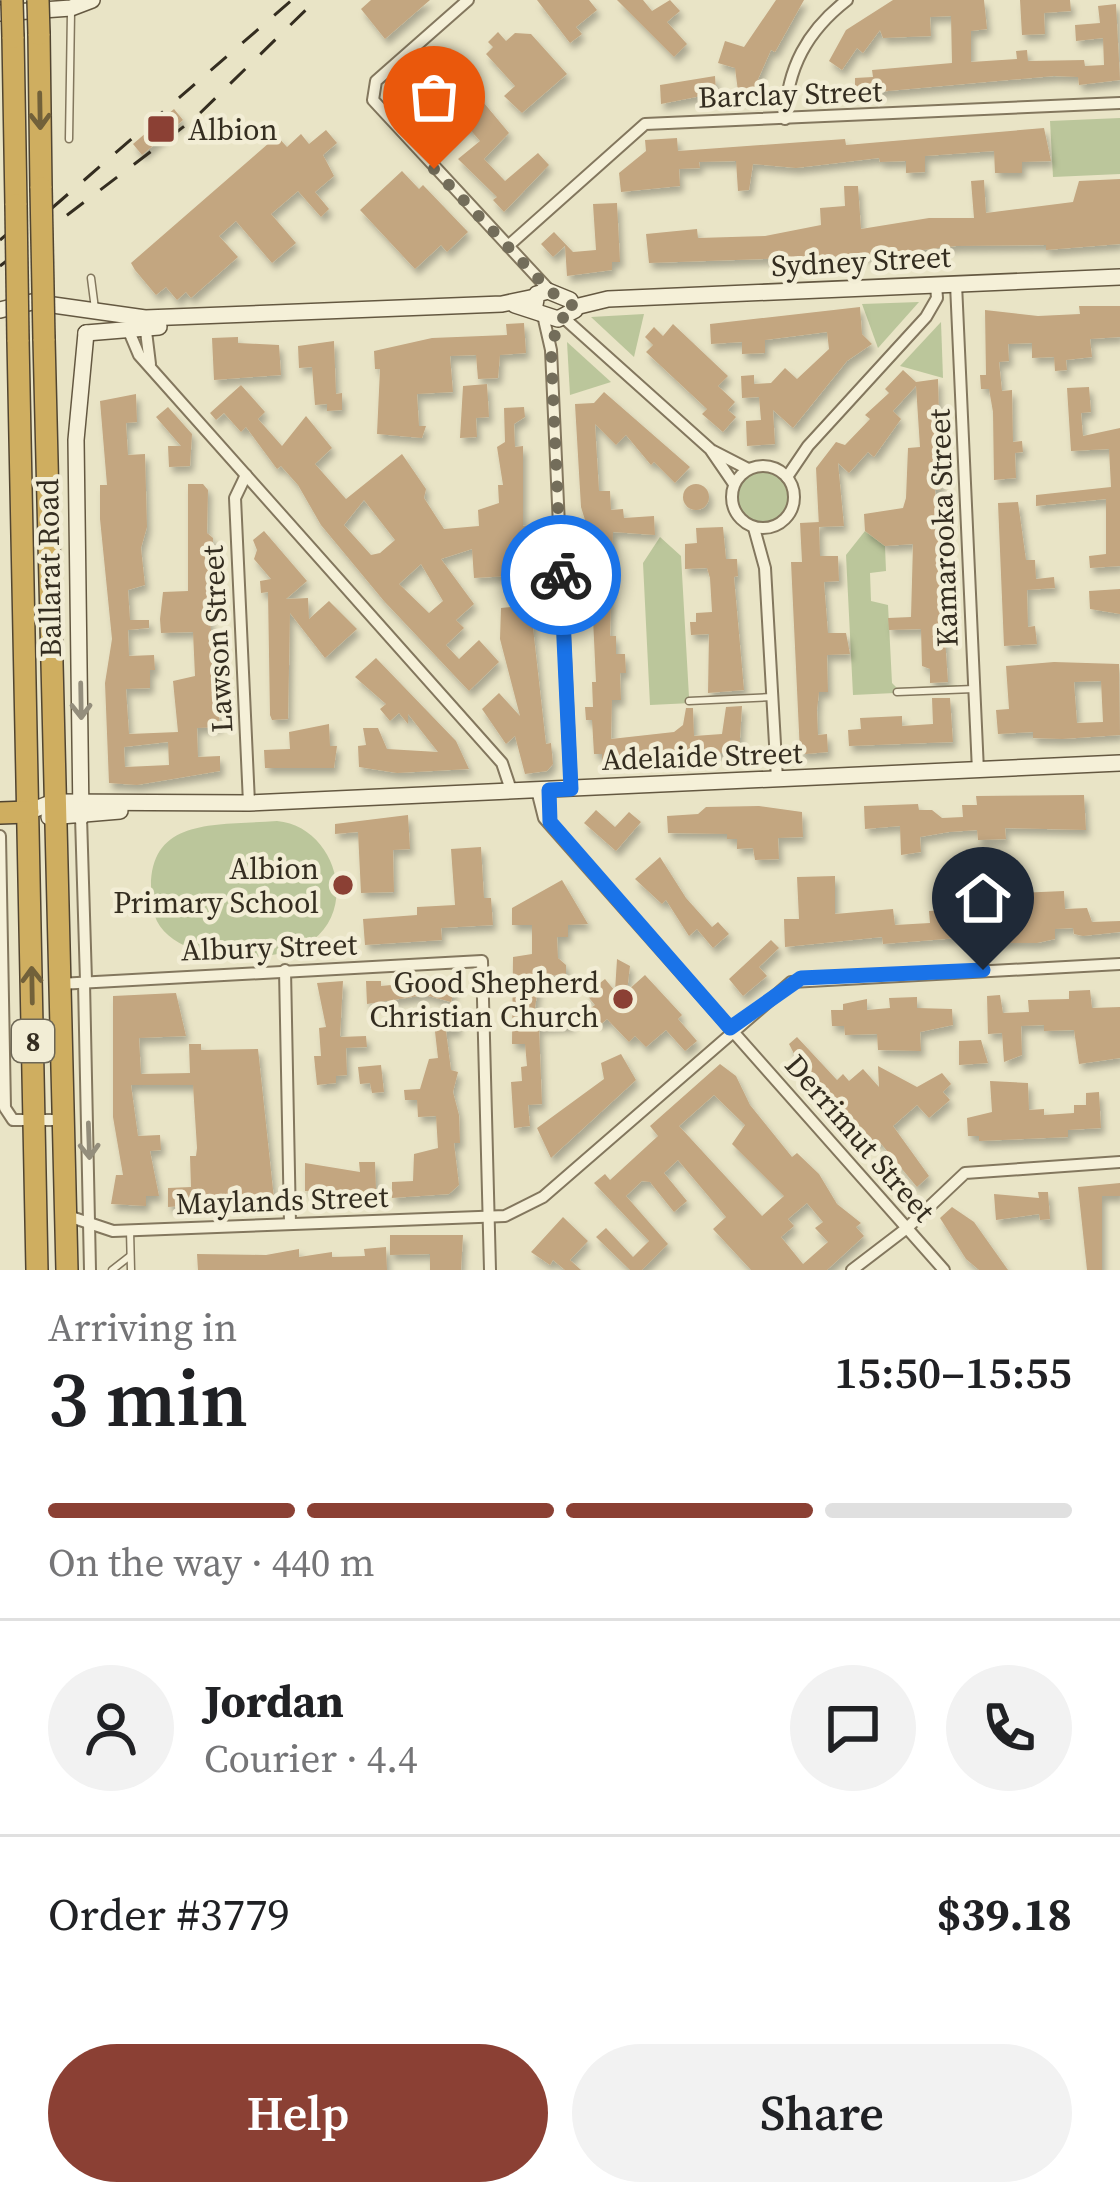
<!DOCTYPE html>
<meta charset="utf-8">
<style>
body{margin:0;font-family:"Source Serif 4",serif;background:#f2f2f2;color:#202124;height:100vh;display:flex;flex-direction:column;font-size:45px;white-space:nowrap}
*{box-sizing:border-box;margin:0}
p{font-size:39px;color:#757577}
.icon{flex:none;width:66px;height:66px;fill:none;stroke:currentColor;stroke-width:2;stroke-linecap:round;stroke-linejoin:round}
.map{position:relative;height:1270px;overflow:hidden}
.sheet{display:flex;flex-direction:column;background:#fff;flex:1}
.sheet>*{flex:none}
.pin{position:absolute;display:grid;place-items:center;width:102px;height:102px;color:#fff;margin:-123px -51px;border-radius:50% 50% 50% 0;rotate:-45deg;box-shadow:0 0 12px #0007}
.pin .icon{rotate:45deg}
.courier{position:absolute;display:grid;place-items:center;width:120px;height:120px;margin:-60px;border:9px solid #1a73e8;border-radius:50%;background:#fff;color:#222;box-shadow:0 3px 15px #0007}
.headline em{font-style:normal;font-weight:600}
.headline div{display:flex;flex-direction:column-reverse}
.headline{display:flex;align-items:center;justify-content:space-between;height:204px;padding:0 48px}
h1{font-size:78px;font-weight:600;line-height:90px}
.bar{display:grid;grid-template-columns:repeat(4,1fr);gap:18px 12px;align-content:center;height:144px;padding:0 48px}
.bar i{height:15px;border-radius:9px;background:#e0e0e0}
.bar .current{background:#8b4034}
.bar p{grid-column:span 4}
.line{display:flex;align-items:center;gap:30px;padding:0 48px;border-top:3px solid #e0e0e0}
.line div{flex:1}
.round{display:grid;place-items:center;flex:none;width:126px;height:126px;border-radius:63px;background:#f2f2f2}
.cta{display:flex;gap:24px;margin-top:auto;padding:24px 48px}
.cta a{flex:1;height:138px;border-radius:72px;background:#8b4034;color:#fff;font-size:48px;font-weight:600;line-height:138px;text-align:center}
.cta a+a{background:#f2f2f2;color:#202124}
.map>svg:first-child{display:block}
.green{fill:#bbc69b}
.building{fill:#c3a680;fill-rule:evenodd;filter:url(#shadow)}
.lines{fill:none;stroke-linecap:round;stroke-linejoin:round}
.lane-casing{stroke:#83775e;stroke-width:9}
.street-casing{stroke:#83775e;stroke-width:14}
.secondary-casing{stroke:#645841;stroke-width:18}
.highway-casing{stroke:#514531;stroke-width:24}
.lane{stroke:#f5f0d8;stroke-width:6}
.street{stroke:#f5f0d8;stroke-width:10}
.secondary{stroke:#f5f0d8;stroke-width:15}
.highway{stroke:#cfae60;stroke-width:21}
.rail{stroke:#342d20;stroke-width:3;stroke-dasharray:21 21;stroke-linecap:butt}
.highway-bridge-casing{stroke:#514531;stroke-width:24;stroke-linecap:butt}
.highway-bridge{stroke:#cfae60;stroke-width:21}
.oneway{stroke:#72613a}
.oneway2{stroke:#948e7c}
.done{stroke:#736d5a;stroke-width:12;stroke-dasharray:0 21.6}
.route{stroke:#1a73e8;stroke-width:15}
.poi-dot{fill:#8b4034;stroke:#f2edd5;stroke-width:4.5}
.labels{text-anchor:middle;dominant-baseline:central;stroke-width:9;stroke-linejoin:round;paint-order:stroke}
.shield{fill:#f2edd5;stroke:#6d6756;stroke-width:3}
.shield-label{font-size:27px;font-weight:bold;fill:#342d20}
.street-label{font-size:30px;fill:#342d20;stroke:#f2edd5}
.poi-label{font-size:30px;fill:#342d20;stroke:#f2edd5;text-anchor:end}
</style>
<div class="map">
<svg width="1120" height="1270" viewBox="0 0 1120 1270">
<defs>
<filter id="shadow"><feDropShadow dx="3.5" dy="6" stdDeviation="3" flood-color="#0004"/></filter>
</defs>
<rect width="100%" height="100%" fill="#e9e4c6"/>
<!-- green -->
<g class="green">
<path d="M1120 118V174L1053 177 1050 121Z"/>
<path d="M919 302 878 348 862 304Z"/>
<path d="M644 314 634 357 591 317Z"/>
<path d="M941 322 943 378 900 366Z"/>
<path d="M567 342 611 382 570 395Z"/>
<circle cx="762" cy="496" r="26"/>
<path d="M865 531 885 546 886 571 870 573 871 601 888 605 892 683 897 688 957 685V690L853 695 846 555Z"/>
<path d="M660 537 681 556 689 697 754 694V700L650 705 643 563Z"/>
<path d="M277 821C333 826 359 904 313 940 280 966 163 967 153 909 138 815 212 826 277 821Z"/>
</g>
<!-- building -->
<g class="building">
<path d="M371 0H430L385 39 361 9Z"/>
<path d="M537 0H589L597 10 576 27 582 34 570 43Z"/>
<path d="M617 0H643L652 11 670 0 680 11 667 22 687 44 674 57Z"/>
<path d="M776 0H804L775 52 771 50 755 86 756 97 739 99 735 68 718 63 725 41 744 47Z"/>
<path d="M893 0H984L987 29 971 31V62L1017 59 1016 51 1027 50 1028 61 1084 60 1085 66 1104 65 1103 38 1076 41 1075 25 1100 23 1098 6 1116 4 1120 80 1079 85 1078 77 1054 76 855 94V78L873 77 872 70 952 63 951 16 930 17 931 36 883 38 880 30 863 53 857 48 842 70 829 61 846 30Z"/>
<path d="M1020 0H1070L1071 11 1044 13 1045 34 1022 35Z"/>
<path d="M498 32 506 41 515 33 531 34 567 74 522 113 504 96 515 86 486 54 493 47 488 42Z"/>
<path d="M443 54 509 133 484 159 505 181 538 153 549 165 504 212 493 200 497 197 458 159 480 141 466 125 442 145 435 136 457 115V107L439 87 412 120 398 104Z"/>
<path d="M715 76 716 93 661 104 660 85Z"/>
<path d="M174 109 183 120 142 155 133 144Z"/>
<path d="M1044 128 1051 161 1022 162V173H995L994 151 925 156V172L906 173V161L880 162 879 158 796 168 753 164 749 190 738 191 736 161 699 162 700 168 679 169 680 186 621 192 619 173 646 151 645 140 677 138 678 151 845 139 846 145Z"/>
<path d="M326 130 337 143 323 155 334 176 315 192 329 209 321 217 298 191 271 214 296 243 272 263 236 221 219 236 238 257 191 298 186 292 177 300 166 287 156 295 135 270 131 263 277 136 287 147 301 134 309 144Z"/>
<path d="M402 171 419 189 423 185 468 232 447 252 441 245 415 269 360 210Z"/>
<path d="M1120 179V244L1046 250V245L956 246 881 255 649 263 646 234 697 229 698 238 765 236 821 225 820 208 845 206 844 186H858L861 229 929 218H974L971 181 984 180 986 213 1073 202 1079 181Z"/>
<path d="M617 203 620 262H612V270L567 276 565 246 553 257 541 244 554 232 573 252 596 250 593 204Z"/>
<path d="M1079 306H1120V337L1090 339 1092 357 1066 360 1067 370 1055 371 1054 357 1032 358V343L1008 344 1009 361 999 362 1002 391 1012 390 1013 442 1022 441 1023 452 1015 453 1016 478 994 480 993 412 989 389H981L980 375H986L985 310 1038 316 1080 314Z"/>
<path d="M860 307 862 334 872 344 847 361 793 428 773 410 775 444 747 446 746 421 761 420 759 397 742 398 741 376 754 375V384L771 383 785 368 797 379 829 349 827 332 765 340V353L742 354V342L711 344 710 324Z"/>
<path d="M524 323 526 353 500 355 498 378 478 379 476 355 450 356 453 392 417 394 419 426H426L422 438 377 434 380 369H375L374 351 432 338 507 335 506 324Z"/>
<path d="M673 324 728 376 718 386 735 402 728 410 736 417 723 432 702 414 707 409 646 352 653 345 645 337 654 327 663 336Z"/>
<path d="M238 337V343L279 345 281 375 214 380 212 338Z"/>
<path d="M334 341 336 394 342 393V410L327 411V404L315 405 312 367 299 368 298 346Z"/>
<path d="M903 370 916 382 938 379 941 489 935 490 948 682 930 683V669L922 666 921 629 889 630 888 618 911 617 913 544 885 546 865 531 864 514 903 508 906 498 908 448 920 447 916 386 893 411 901 419 874 457 868 452 849 473 838 463 844 526 819 527 816 468 836 442 845 445 870 419 865 415 889 393 885 389Z"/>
<path d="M487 384 489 417 476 418 477 437 460 438 463 386Z"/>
<path d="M241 385 265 412 258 419 282 446 306 416 332 448 315 464 346 499 402 454 426 489 424 498 444 529 479 526 478 510 499 503 498 485H503L497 447 505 442 504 408 524 407 525 417 514 424 515 447 523 446V526L531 525 532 537 514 543 516 562 532 561 535 582 536 601H530L546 744 551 743 553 764 547 771 525 774 515 736 506 744 482 709 499 693 520 716 500 639 501 608 511 607 509 576 474 578 472 549 441 559 474 604 456 620 464 628 446 645 459 659 479 640 499 662 469 691 384 601 321 525 298 485 281 466 277 469 246 427 241 432 224 413 216 420 210 413ZM364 500 395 540 380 553 371 555 344 525ZM421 564 443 601 429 613 399 584Z"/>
<path d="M1089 387 1091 412 1081 413 1083 436 1120 428V566L1090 568 1089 556 1106 554V499L1036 506V495L1111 487 1109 449 1071 451 1067 388Z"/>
<path d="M604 392 690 467 675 483 654 462 651 465 626 435 616 445 595 424 599 491H610L611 510 623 509 624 518 654 516 655 535 613 532 610 636H616V654H625L626 673H620L621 700H612L611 739 674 732 683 725 686 708H693L694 736 722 734 726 707 742 706 739 754 695 751 612 756 613 762H602V754H594L592 720H586L585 707H593L592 682H596L589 533 581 507 575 404 594 403Z"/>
<path d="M136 394 137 422 126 423 128 455 145 454 147 527 141 548 145 585 128 590 130 620H149V628L128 630 129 656 154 655 155 670H150V688L126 689 129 734 178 732 173 681 195 676 193 632 161 633 160 619 163 592 188 591V484H203L208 490 207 533 213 538 211 577H206L220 727 197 728 198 757 220 756V771L137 785 109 783 105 683 112 639 100 519V485H107L100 401ZM168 742 169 765 125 767 124 747Z"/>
<path d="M168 407 192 434 190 466 169 467 168 446H181L156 417Z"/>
<circle cx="696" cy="497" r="13"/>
<path d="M1018 502 1026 560H1035L1036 579 1054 577 1055 588 1027 590 1028 627 1035 626 1037 644 1004 646 998 503Z"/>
<path d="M819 522 820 556H838L839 581 824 582 828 633H846L850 654 827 655 828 692H819L817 710 818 735 827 734 828 752 806 754 800 753 791 562H802L800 523Z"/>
<path d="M723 527 726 559H737L738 576 734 577 744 690 708 693 709 634 691 635 690 622H696V613L712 612 710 578 707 568 685 569V544L697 543 696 528Z"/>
<path d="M264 531 307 581 286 599 308 598 309 619 329 601 357 629 325 658 290 613 288 719 272 720 270 715 268 592 261 593 260 581 271 579 254 559 257 550 253 540Z"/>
<path d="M1120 589V614L1090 609 1089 591Z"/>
<path d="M376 658 456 741 469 769 397 773 359 767 358 746 366 745 363 728H378L387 749 438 752 408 714V724L399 713 390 721 380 709 386 704 355 677Z"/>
<path d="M1054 662 1119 664 1120 735 1062 739 1033 738V732L998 734 996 710 1009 709 1006 666ZM1101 681 1103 722 1077 723 1074 682Z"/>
<path d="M932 698H950L953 742 849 746 848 730 861 729 860 718 902 716V726L933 724Z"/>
<path d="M329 724 330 746H337L334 768H265L264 750 290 749 289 732Z"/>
<path d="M1084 795 1086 830 1005 828 1006 839 978 840 977 830 949 832 920 837 921 852 901 855 900 826 865 829 864 806 918 804 919 810H932L942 818 963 817 962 805H977L976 796Z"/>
<path d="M759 806 802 812 803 837 778 838 779 859 755 860 753 848 737 849V839H727V834L668 833 667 816 698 814 706 807Z"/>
<path d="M596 810 615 827 629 812 641 822 616 851 584 823Z"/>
<path d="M408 815 410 849 393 850 394 892 361 893 358 832 335 834V824Z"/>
<path d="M481 847 484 898H491L493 925 441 928 442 940 365 945 363 919 417 915V907L455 905 451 849Z"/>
<path d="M660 857 686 898 712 927 718 922 729 934 713 948 697 929 689 936 666 900 662 904 635 879Z"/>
<path d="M835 876V914L893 909 895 925 930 923 929 911 949 910 950 921 992 913 993 923 1020 921 1018 893 1064 891 1065 909 1087 908 1092 922 1120 921V932L1083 936 1074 934 1073 928 1055 929V939L1037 943H983V936L883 944 882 937 785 947 784 919H799L797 877Z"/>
<path d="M562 880 588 924 568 925V937H557L558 958 566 965V975L540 976 534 1014 572 1013V1026L539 1028 542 1104 528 1105 530 1126 514 1128 511 1082 522 1081 521 1067 527 1066 525 1044H512L513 957 532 954V925H512V908Z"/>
<path d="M771 940 779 948 759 967 767 976 743 996 729 979Z"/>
<path d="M617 959 630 966 627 991 645 975 682 1015 678 1019 697 1041 685 1051 666 1030 646 1047 635 1036 629 1042 607 1019 600 1025 588 1010 595 1005 586 994 605 979 615 991Z"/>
<path d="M343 981 340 1037 366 1036 367 1047 346 1048 347 1075 336 1076V1083L317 1085 314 1056H321L319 1028 326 1027 317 983Z"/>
<path d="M366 981H381V986L433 981 455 987 451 1002 425 995 367 1004Z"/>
<path d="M1090 990 1092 1008 1120 1007V1058L1079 1064 1074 1030 1044 1031V1025L1021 1026 1022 1055 1004 1062 1002 1033 988 1034 987 996 1000 995 1003 1013 1029 1012 1028 1000 1069 999V991Z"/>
<path d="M176 993 186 1036 139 1038 141 1074 190 1073 189 1044H201V1050L258 1049 274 1199 168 1207V1188L191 1187 190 1156H196L197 1148 193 1085H131L138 1136 160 1135 161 1150 150 1151 159 1196H146V1206L111 1204 116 1175H123L113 1117V996Z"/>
<path d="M917 997V1008L952 1009 953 1025 920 1032 921 1051 878 1050 877 1034 845 1035 844 1026H832L831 1010H843V1004L867 999V1010L890 1008 889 998Z"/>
<path d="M433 1014H452V1020H458V1031H446L451 1070 458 1072 453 1092 459 1115 460 1143H454L459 1185 449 1194 392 1198V1182L413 1181 414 1154 438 1148 436 1116 418 1117 417 1100H405L404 1090 420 1089 429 1059 438 1058Z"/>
<path d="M797 1037 837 1080 843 1074 849 1081 863 1069 879 1087 878 1066 917 1087 942 1073 951 1084 943 1092 950 1100 929 1118 917 1105 893 1126 929 1176 917 1187 878 1140 872 1145 804 1073 789 1044Z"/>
<path d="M981 1040 988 1063 959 1065V1041Z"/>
<path d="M621 1054 636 1080 551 1158 537 1128 604 1079 601 1063Z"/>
<path d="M720 1064 736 1076 750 1105 792 1157 797 1153 819 1174 837 1204 861 1223 856 1227 864 1236 827 1270H751L713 1229 726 1217 678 1160 664 1173 687 1201 674 1212 650 1182 642 1181 626 1196 668 1244 642 1270H630L596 1237 606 1228 633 1257 649 1241 594 1183 605 1174 610 1180 658 1136 650 1126ZM714 1095 745 1125 732 1144 784 1196 762 1216 679 1126ZM807 1203 823 1222 815 1228 828 1242 803 1264 781 1237 794 1226 788 1219Z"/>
<path d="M381 1065 384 1092 372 1093 370 1083 360 1084 358 1067Z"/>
<path d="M990 1081 1028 1083 1029 1110 1044 1109V1115L1074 1113V1105H1086V1093L1099 1092 1101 1128 1068 1130V1137L979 1141V1136H968L967 1118 992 1112Z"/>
<path d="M359 1162H375L376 1189 368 1194 305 1191V1163L360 1172Z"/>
<path d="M1120 1183V1196H1102V1270H1087L1078 1187Z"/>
<path d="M1038 1192H1048L1050 1219 1040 1220 1039 1214 996 1220 994 1194 1039 1198Z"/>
<path d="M952 1207 974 1222 1008 1270H979L966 1259 940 1218Z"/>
<path d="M563 1217 588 1241 570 1260 581 1270H565L553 1260 550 1265 531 1252Z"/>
<path d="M390 1235H463L461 1270H430V1254L390 1255Z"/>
<path d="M386 1247 387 1270H198L197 1254 266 1255 299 1249V1257L332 1252V1257L365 1256 364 1249Z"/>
</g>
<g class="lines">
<defs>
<g id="lane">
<path d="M69 139 71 12"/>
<path d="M91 278 95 309"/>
<path d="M897 692 974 689"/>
<path d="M689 701 772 697"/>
<path d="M130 1230 131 1270"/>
<path d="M112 1270 130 1256"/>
</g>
<g id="street">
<path d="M468 0 376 81 373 100 550 291"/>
<path d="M785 119C787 68 807 31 847 0"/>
<path d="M508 246 645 124 1120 103"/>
<path d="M956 284 978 771"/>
<path d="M543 315 551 350 571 789"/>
<path d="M565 319 710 449 734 484"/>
<path d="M145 323 150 364"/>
<path d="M128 329 139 355 502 763 511 790"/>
<path d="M713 451 748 469"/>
<circle cx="763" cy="497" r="31"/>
<path d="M246 475 235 498 249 803"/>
<path d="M787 477 808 446 926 317 937 298 936 285"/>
<path d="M754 528 765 568 777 779"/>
<path d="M537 790 544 818 944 1270"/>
<path d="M81 817 86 981"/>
<path d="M0 836 5 1108 13 1120H63"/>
<path d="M285 970 290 1223"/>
<path d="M84 982 90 1270"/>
<path d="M59 984 482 961 490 1270"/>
<path d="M68 1216 113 1231 505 1216 543 1197 791 982 1120 964"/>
<path d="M852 1270 907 1228 965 1173 1120 1162"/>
</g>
<g id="secondary">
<path d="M0 13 71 8 92 0"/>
<path d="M515 305 558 319 575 310 570 300 548 291 537 294 535 305"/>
<path d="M575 307 608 299 1120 277"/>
<path d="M0 310 32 302 145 318 502 304 535 297"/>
<path d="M86 333 159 327"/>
<path d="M28 812 53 802 249 803 1120 763"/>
<path d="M49 817 120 811"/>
<path d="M81 817 76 440 86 333"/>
</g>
<g id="highway">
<path d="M39 34 41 188"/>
<path d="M13 37 16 205"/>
<path d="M44 339 67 1270"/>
<path d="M18 340 37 1270"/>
<path d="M0 813 28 812"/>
</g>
</defs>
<!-- lane casing -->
<use href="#lane" class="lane-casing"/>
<!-- street casing -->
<use href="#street" class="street-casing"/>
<!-- secondary casing -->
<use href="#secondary" class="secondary-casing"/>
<!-- highway casing -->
<use href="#highway" class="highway-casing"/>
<!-- lane -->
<use href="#lane" class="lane"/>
<!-- street -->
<use href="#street" class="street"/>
<!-- secondary -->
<use href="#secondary" class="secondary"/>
<!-- highway -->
<use href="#highway" class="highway"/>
<!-- rail -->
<g class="rail">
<path d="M52 208 292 0"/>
<path d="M0 240 59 190"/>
<path d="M0 266 195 118 316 0"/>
</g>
<defs>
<g id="highway-bridge">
<path d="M12 0 13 37"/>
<path d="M38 0 39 34"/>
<path d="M41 188 44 339"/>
<path d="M16 205 18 340"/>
</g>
</defs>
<!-- highway-bridge casing -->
<use href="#highway-bridge" class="highway-bridge-casing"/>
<!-- highway-bridge -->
<use href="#highway-bridge" class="highway-bridge"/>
</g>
<!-- one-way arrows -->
<defs><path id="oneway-shaft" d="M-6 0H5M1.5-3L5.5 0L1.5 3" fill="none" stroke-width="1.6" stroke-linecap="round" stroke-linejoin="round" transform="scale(3)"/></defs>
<g class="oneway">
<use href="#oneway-shaft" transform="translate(40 111) rotate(89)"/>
<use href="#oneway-shaft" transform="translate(32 985) rotate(-91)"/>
</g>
<g class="oneway2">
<use href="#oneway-shaft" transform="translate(81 701) rotate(89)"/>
<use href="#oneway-shaft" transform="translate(89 1141) rotate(88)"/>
</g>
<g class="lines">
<!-- done -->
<path class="done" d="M434 169 551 292 575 307 572 315 559 319 551 350 561 575"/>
<!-- route -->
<path class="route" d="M561 575 571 789 549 790 550 822 730 1028 801 978 983 970"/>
</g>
<!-- markers -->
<g class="poi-dot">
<rect x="146" y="114" width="30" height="30" rx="6"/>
<circle cx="343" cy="885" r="12"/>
<circle cx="623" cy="999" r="12"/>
</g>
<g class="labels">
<!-- shield labels -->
<rect class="shield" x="12" y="1020" width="42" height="42" rx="9"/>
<g class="shield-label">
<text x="33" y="1041">8</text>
</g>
<!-- street labels -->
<g class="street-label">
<text transform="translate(790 94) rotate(-2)">Barclay Street</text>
<text transform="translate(861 261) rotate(-3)">Sydney Street</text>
<text transform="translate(943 528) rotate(-92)">Kamarooka Street</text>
<text transform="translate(49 568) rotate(-91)">Ballarat Road</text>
<text transform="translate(217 639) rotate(-93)">Lawson Street</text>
<text transform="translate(702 756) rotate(-2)">Adelaide Street</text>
<text transform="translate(269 947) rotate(-2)">Albury Street</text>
<text transform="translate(860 1138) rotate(49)">Derrimut Street</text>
<text transform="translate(282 1200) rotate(-2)">Maylands Street</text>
</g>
<!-- poi labels -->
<g class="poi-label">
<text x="188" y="129" text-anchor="start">Albion</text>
<text x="319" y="868">Albion<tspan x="319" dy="34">Primary School</tspan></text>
<text x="599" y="982">Good Shepherd<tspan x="599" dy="34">Christian Church</tspan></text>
</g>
</g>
</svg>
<div class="pin" style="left:434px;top:169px;background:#ea580c"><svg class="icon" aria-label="bag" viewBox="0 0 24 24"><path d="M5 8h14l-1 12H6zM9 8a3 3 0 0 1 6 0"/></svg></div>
<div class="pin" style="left:983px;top:970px;background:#1f2937"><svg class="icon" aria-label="home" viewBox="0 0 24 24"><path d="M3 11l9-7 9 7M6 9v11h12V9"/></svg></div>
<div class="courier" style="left:561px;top:575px"><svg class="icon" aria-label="bike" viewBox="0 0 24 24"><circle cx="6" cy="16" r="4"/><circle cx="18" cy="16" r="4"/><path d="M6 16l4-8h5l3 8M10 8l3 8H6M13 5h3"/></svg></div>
</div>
<section class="sheet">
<div class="headline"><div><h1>3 min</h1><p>Arriving in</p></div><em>15:50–15:55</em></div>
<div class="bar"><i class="current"></i><i class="current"></i><i class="current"></i><i></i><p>On the way · 440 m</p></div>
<div class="line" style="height:216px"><a class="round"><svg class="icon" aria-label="person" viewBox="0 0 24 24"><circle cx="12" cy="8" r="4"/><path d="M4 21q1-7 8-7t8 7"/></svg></a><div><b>Jordan</b><p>Courier · 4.4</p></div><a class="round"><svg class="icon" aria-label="chat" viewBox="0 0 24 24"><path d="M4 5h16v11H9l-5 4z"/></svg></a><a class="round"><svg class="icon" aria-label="phone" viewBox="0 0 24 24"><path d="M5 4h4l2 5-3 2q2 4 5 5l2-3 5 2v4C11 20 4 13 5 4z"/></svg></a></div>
<div class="line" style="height:156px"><div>Order #3779</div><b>$39.18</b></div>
<div class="cta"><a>Help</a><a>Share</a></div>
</section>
